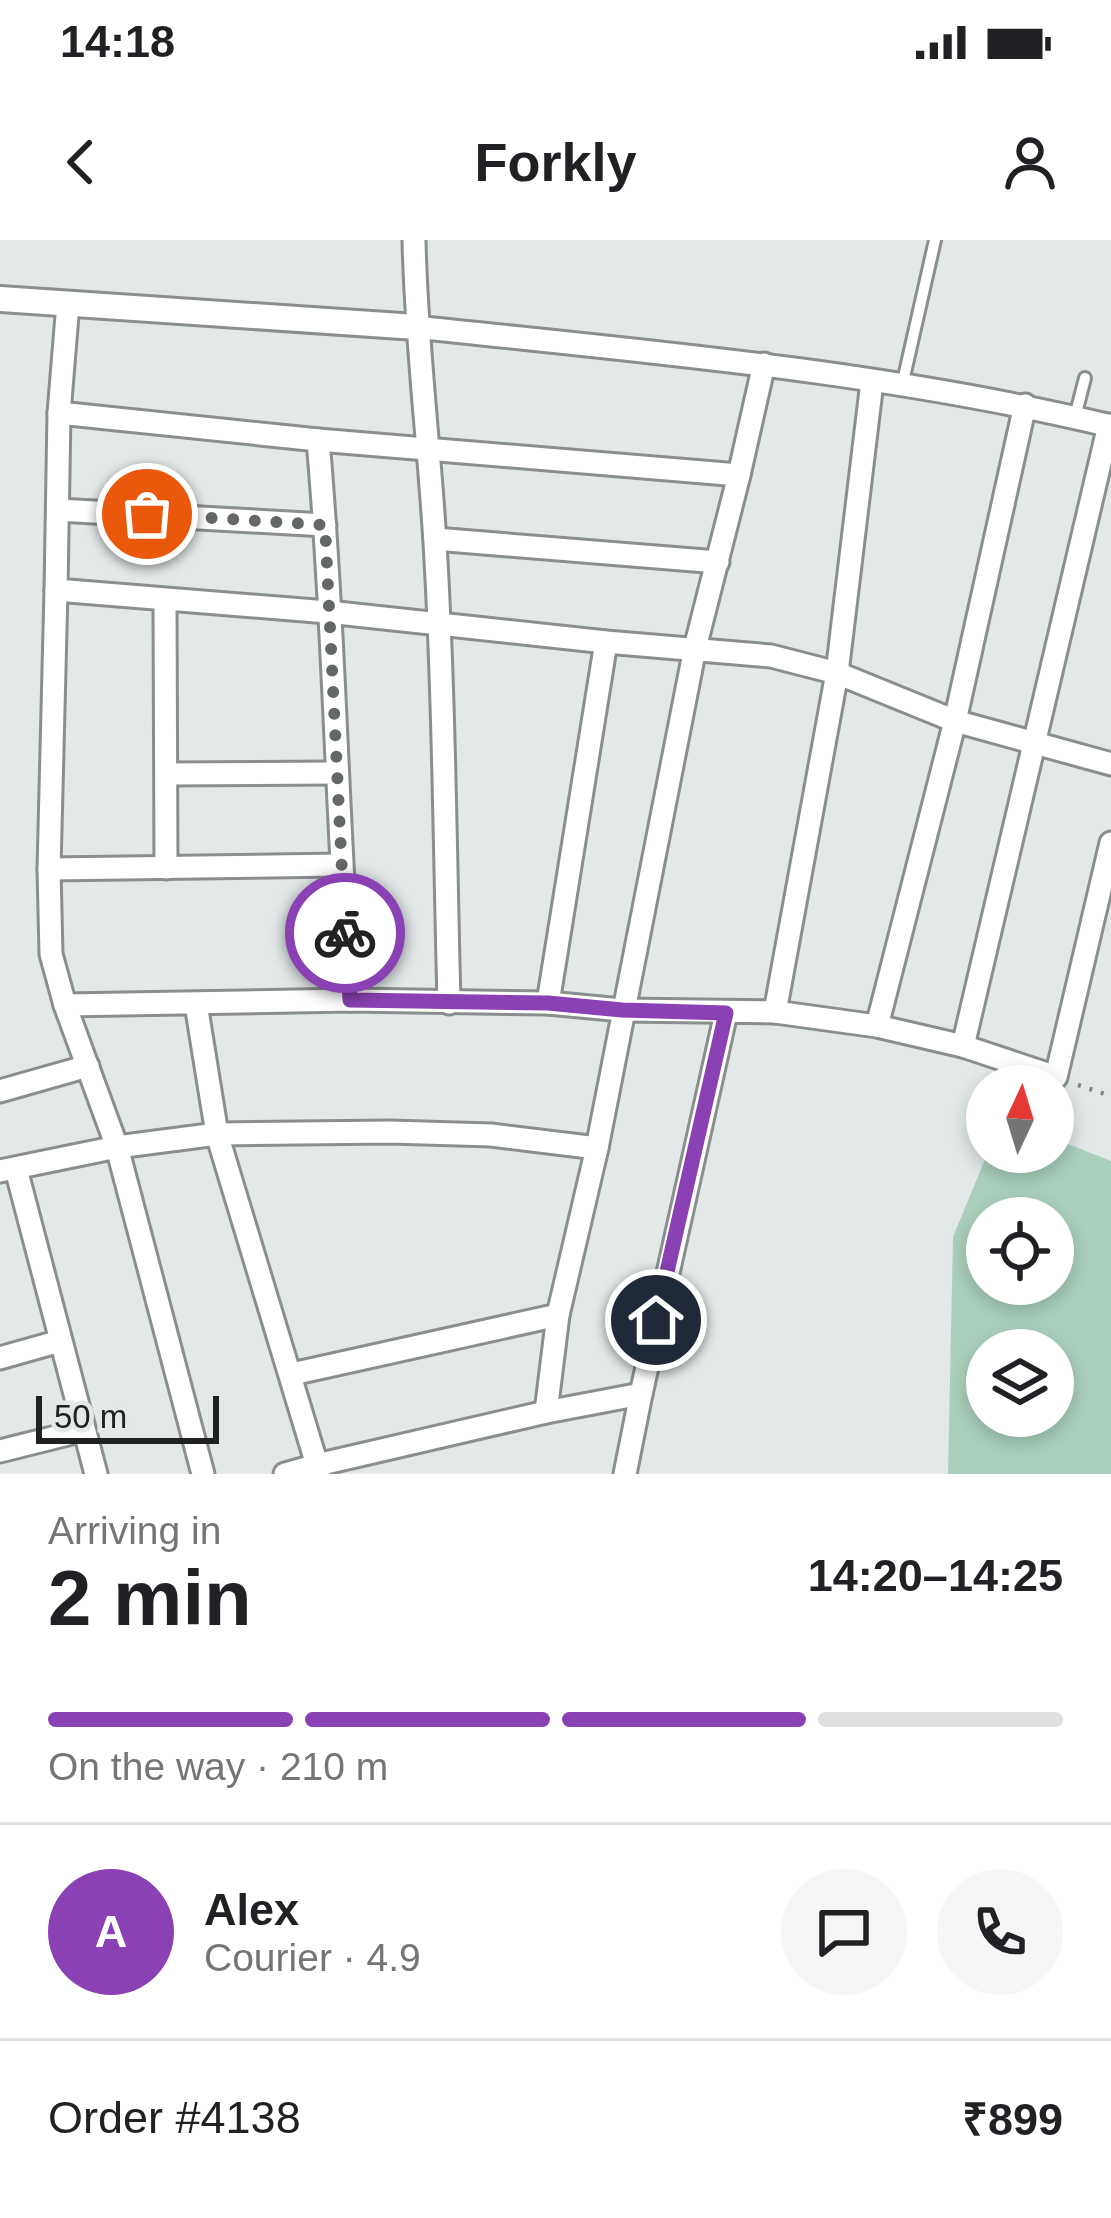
<!DOCTYPE html>
<meta charset="utf-8">
<style>
body{margin:0;font-family:Helvetica,sans-serif;background:#f6f6f6;color:#202124;height:100vh;display:flex;flex-direction:column;font-size:45px;white-space:nowrap}
*{box-sizing:border-box;margin:0}
p{font-size:39px;color:#757577}
.icon{flex:none;width:66px;height:66px;fill:none;stroke:currentColor;stroke-width:2;stroke-linecap:round;stroke-linejoin:round}
.map{position:relative;height:1234px;overflow:hidden}
.side{display:flex;flex-direction:column;background:#fff;flex:1}
.side>*{flex:none}
.needle{width:78px;rotate:4deg}
.buttons{position:absolute;left:966px;top:825px;display:grid;gap:24px}
.buttons a{display:grid;place-items:center;width:108px;height:108px;border-radius:50%;background:#fff;box-shadow:0 6px 18px #0003;font-size:60px}
.scale{position:absolute;left:36px;bottom:30px;width:183px;box-sizing:border-box;padding-left:12px;border:6px solid #202222;border-top:0;font-size:33px;line-height:42px;white-space:nowrap;color:#202222;-webkit-text-stroke:9px #e3e8e8;paint-order:stroke}
.pin{position:absolute;display:grid;place-items:center;width:102px;height:102px;color:#fff;margin:-51px;border:6px solid #fff;border-radius:50%;box-shadow:0 3px 12px #0007}
.courier{position:absolute;display:grid;place-items:center;width:120px;height:120px;margin:-60px;border:9px solid #8a41b3;border-radius:50%;background:#fff;color:#222;box-shadow:0 3px 15px #0007}
.headline em{font-style:normal;font-weight:700}
.headline div{display:flex;flex-direction:column-reverse}
.headline{display:flex;align-items:center;justify-content:space-between;height:204px;padding:0 48px}
h1{font-size:78px;font-weight:700;line-height:90px}
.bar{display:grid;grid-template-columns:repeat(4,1fr);gap:18px 12px;align-content:center;height:144px;padding:0 48px}
.bar i{height:15px;border-radius:9px;background:#e0e0e0}
.bar .active{background:#8a41b3}
.bar p{grid-column:span 4}
.line{display:flex;align-items:center;gap:30px;padding:0 48px;border-top:3px solid #e0e0e0}
.line div{flex:1}
.round{display:grid;place-items:center;flex:none;width:126px;height:126px;border-radius:63px;background:#f6f6f6}
.status{display:flex;justify-content:space-between;align-items:center;height:84px;padding:0 60px;background:#fff;direction:ltr}
.status svg{height:33px;fill:currentColor}
header{display:flex;justify-content:space-between;align-items:center;height:156px;padding:0 48px;background:#fff;font-size:54px;font-weight:700}
.map>svg:first-child{display:block}
.green{fill:#aad0bd;fill-rule:evenodd}
.lines{fill:none;stroke-linecap:round;stroke-linejoin:round}
.service-casing{stroke:#8a8e8f;stroke-width:16}
.minor-casing{stroke:#8a8e8f;stroke-width:27}
.tertiary-casing{stroke:#8a8e8f;stroke-width:30}
.path{stroke:#828585;stroke-width:4.5;stroke-dasharray:3 9;stroke-linecap:butt}
.service{stroke:#fff;stroke-width:10}
.minor{stroke:#fff;stroke-width:21}
.tertiary{stroke:#fff;stroke-width:24}
.done{stroke:#646767;stroke-width:12;stroke-dasharray:0 21.6}
.route{stroke:#8a41b3;stroke-width:15}
</style>
<div class="status"><b>14:18</b><svg viewBox="0 0 49 12"><path d="M0 12V9h3v3zM5 12V6h3v6zM10 12V3h3v9zM15 12V0h3v12zM26 1h20v11H26zM47 4h2v5h-2z"/></svg></div>
<header><svg class="icon" aria-label="back" viewBox="0 0 24 24"><path d="M15 5l-7 7 7 7"/></svg>Forkly<svg class="icon" aria-label="person" viewBox="0 0 24 24"><circle cx="12" cy="8" r="4"/><path d="M4 21q1-7 8-7t8 7"/></svg></header>
<div class="map">
<svg width="1111" height="1234" viewBox="0 0 1111 1234">
<rect width="100%" height="100%" fill="#e3e8e8"/>
<!-- green -->
<path class="green" d="M1053 898 1111 921V1234H948L953 997 988 912H1053ZM987 978H1053V1044H987ZM987 1110H1053V1176H987Z"/>
<g class="lines">
<defs>
<g id="service">
<path d="M902 146 935 0"/>
<path d="M1075 177 1085 138"/>
</g>
<g id="minor">
<path d="M414 0C416 101 429 202 435 303 444 456 445 610 449 763"/>
<path d="M68 63 59 173 56 350 328 372 606 402 771 416 837 433 955 481 1111 524"/>
<path d="M416 87C648 112 883 131 1111 186"/>
<path d="M59 173 318 200C334 386 337 574 350 760"/>
<path d="M318 200 739 235"/>
<path d="M58 270 325 285"/>
<path d="M435 299 718 322"/>
<path d="M56 350 49 629 51 714 65 765 350 760 548 763 622 770 775 772 877 786 963 806 1056 837 1111 603"/>
<path d="M165 360 166 628"/>
<path d="M168 534 337 533"/>
<path d="M49 629 340 625"/>
<path d="M548 763 606 402"/>
<path d="M196 764 217 894 390 892 491 895 597 908 695 408 739 235 764 124"/>
<path d="M65 765 117 907 203 1234"/>
<path d="M775 772 837 433 872 142"/>
<path d="M877 786 955 481 1025 165"/>
<path d="M963 806 1109 185"/>
<path d="M0 851 88 826"/>
<path d="M16 929 96 1234"/>
<path d="M0 931 117 907 217 894 317 1225 285 1234"/>
<path d="M558 1075 597 908"/>
<path d="M0 1118 60 1101"/>
<path d="M292 1134 558 1075 546 1172"/>
<path d="M641 1154 726 773"/>
<path d="M0 1211 84 1190"/>
<path d="M319 1234 317 1225 546 1172 641 1154 625 1234"/>
</g>
<path id="tertiary" d="M0 59 416 87"/>
</defs>
<!-- service casing -->
<use href="#service" class="service-casing"/>
<!-- minor casing -->
<use href="#minor" class="minor-casing"/>
<!-- tertiary casing -->
<use href="#tertiary" class="tertiary-casing"/>
<!-- path -->
<path class="path" d="M1078 845 1111 856"/>
<!-- service -->
<use href="#service" class="service"/>
<!-- minor -->
<use href="#minor" class="minor"/>
<!-- tertiary -->
<use href="#tertiary" class="tertiary"/>
</g>
<g class="lines">
<!-- done -->
<path class="done" d="M147 274 325 285 345 693"/>
<!-- route -->
<path class="route" d="M345 693 350 760 548 763 622 770 726 773 656 1080"/>
</g>
</svg>
<div class="buttons">
<a><svg class="needle" viewBox="-14 -14 28 28"><path d="M0-13l5 13h-10z" fill="#e53935"/><path d="M0 13l5-13h-10z" fill="#757577"/></svg></a>
<a><svg class="icon" aria-label="locate" viewBox="0 0 24 24"><circle cx="12" cy="12" r="6"/><path d="M12 2v4M12 18v4M2 12h4M18 12h4"/></svg></a>
<a><svg class="icon" aria-label="layers" viewBox="0 0 24 24"><path d="M12 4l9 5-9 5-9-5zM3 14l9 5 9-5"/></svg></a>
</div>
<div class="scale">50 m</div>
<div class="pin" style="left:147px;top:274px;background:#ea580c"><svg class="icon" aria-label="bag" viewBox="0 0 24 24"><path d="M5 8h14l-1 12H6zM9 8a3 3 0 0 1 6 0"/></svg></div>
<div class="pin" style="left:656px;top:1080px;background:#1f2937"><svg class="icon" aria-label="home" viewBox="0 0 24 24"><path d="M3 11l9-7 9 7M6 9v11h12V9"/></svg></div>
<div class="courier" style="left:345px;top:693px"><svg class="icon" aria-label="bike" viewBox="0 0 24 24"><circle cx="6" cy="16" r="4"/><circle cx="18" cy="16" r="4"/><path d="M6 16l4-8h5l3 8M10 8l3 8H6M13 5h3"/></svg></div>
</div>
<section class="side">
<div class="headline"><div><h1>2 min</h1><p>Arriving in</p></div><em>14:20–14:25</em></div>
<div class="bar"><i class="active"></i><i class="active"></i><i class="active"></i><i></i><p>On the way · 210 m</p></div>
<div class="line" style="height:216px"><b class="round" style="background:#8a41b3;color:#fff">A</b><div><b>Alex</b><p>Courier · 4.9</p></div><a class="round"><svg class="icon" aria-label="chat" viewBox="0 0 24 24"><path d="M4 5h16v11H9l-5 4z"/></svg></a><a class="round"><svg class="icon" aria-label="phone" viewBox="0 0 24 24"><path d="M5 4h4l2 5-3 2q2 4 5 5l2-3 5 2v4C11 20 4 13 5 4z"/></svg></a></div>
<div class="line" style="height:156px"><div>Order #4138</div><b>₹899</b></div>
</section>
